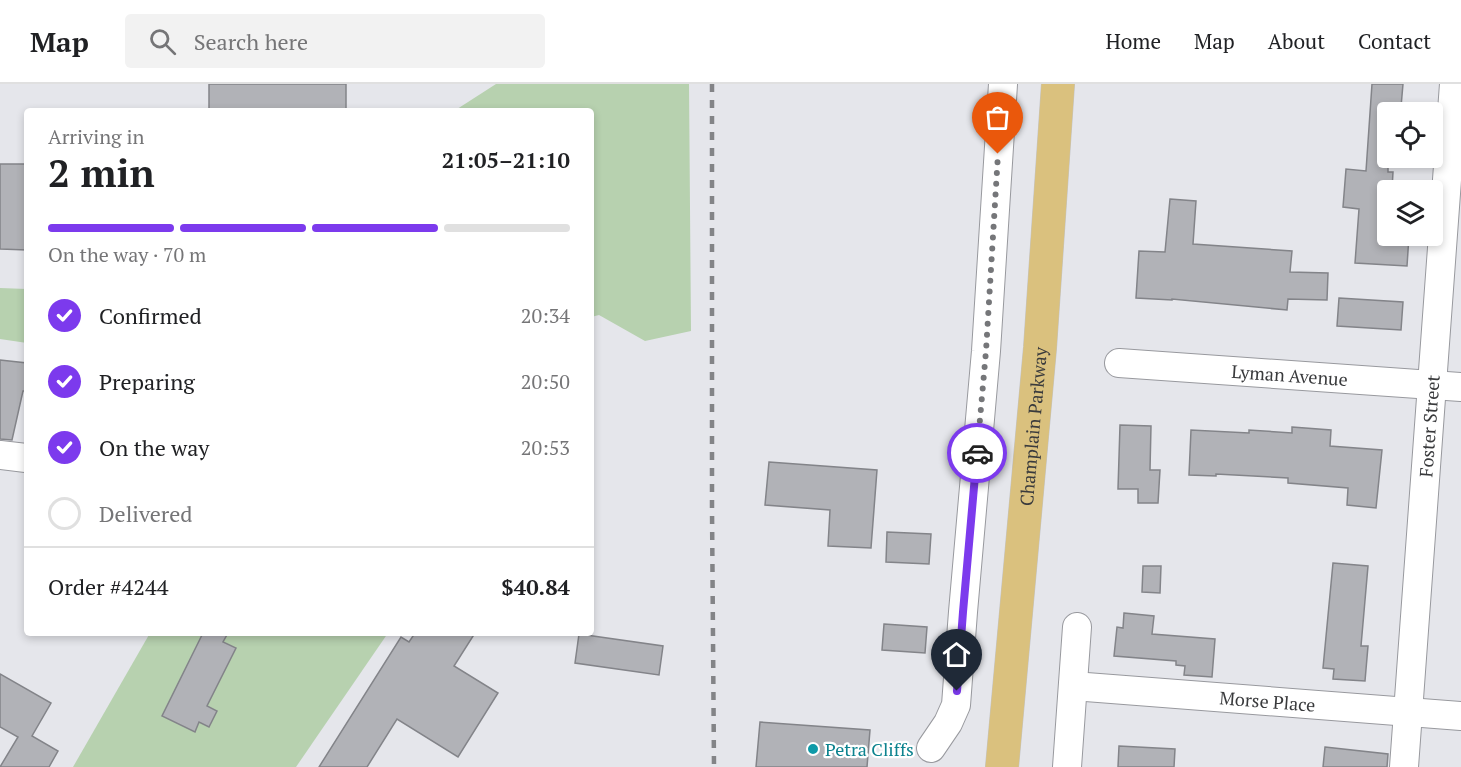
<!DOCTYPE html>
<meta charset="utf-8">
<style>
body{margin:0;font-family:"PT Serif",serif;background:#f2f2f2;color:#202124;height:100vh;display:flex;flex-direction:column;font-size:22px;white-space:nowrap}
*{box-sizing:border-box;margin:0}
p{font-size:20px;color:#757577}
.icon{flex:none;width:33px;height:33px;fill:none;stroke:currentColor;stroke-width:2;stroke-linecap:round;stroke-linejoin:round}
.map{position:relative;flex:1;overflow:hidden}
.panel{position:absolute;left:24px;top:24px;width:570px;height:528px;display:flex;flex-direction:column;background:#fff;border-radius:6px;box-shadow:0 3px 9px #0003}
.panel>*{flex:none}
.buttons{position:absolute;left:1377px;top:18px;display:grid;gap:12px}
.buttons a{display:grid;place-items:center;width:66px;height:66px;border-radius:6px;background:#fff;box-shadow:0 3px 9px #0003;font-size:30px}
.pin{position:absolute;display:grid;place-items:center;width:51px;height:51px;color:#fff;margin:-62px -26px;border-radius:50% 50% 50% 0;rotate:-45deg;box-shadow:0 0 6px #0007}
.pin .icon{rotate:45deg}
.courier{position:absolute;display:grid;place-items:center;width:60px;height:60px;margin:-30px;border:4px solid #7c3aed;border-radius:50%;background:#fff;color:#222;box-shadow:0 2px 8px #0007}
.overview em{font-style:normal;font-weight:700}
.overview div{display:flex;flex-direction:column-reverse}
.overview{display:flex;align-items:center;justify-content:space-between;height:102px;padding:0 24px}
h1{font-size:39px;font-weight:700;line-height:45px}
.bar{display:grid;grid-template-columns:repeat(4,1fr);gap:9px 6px;align-content:center;height:72px;padding:0 24px}
.bar i{height:8px;border-radius:4px;background:#e0e0e0}
.bar .active{background:#7c3aed}
.bar p{grid-column:span 4}
.line{display:flex;align-items:center;gap:15px;padding:0 24px;border-top:2px solid #e0e0e0}
.line div{flex:1}
ol{padding:0 24px;list-style:none}
li{display:flex;align-items:center;gap:18px;height:66px}
li p{margin-inline-start:auto}
li .icon{padding:6px;border-radius:50%;background:#7c3aed;color:#fff;stroke-width:4}
li:last-child{color:#757577}
li i{width:33px;height:33px;border:3px solid #e0e0e0;border-radius:50%}
header{display:flex;align-items:center;gap:36px;box-sizing:border-box;height:84px;padding:0 30px;background:#fff;border-bottom:2px solid #e0e0e0}
header strong{font-size:28px}
nav{display:flex;gap:33px;margin-inline-start:auto;font-size:21px}
.search{width:420px;height:54px;background:#f2f2f2;display:flex;align-items:center;gap:15px;box-sizing:border-box;padding:0 21px;border-radius:6px;color:#757577;font-size:22px}
.map>svg:first-child{display:block}
.green{fill:#b7d1af}
.building{fill:#b1b2b7;stroke:#838489;stroke-width:1.5}
.lines{fill:none;stroke-linecap:round;stroke-linejoin:round}
.street-casing{stroke:#98999e;stroke-width:30}
.primary-casing{stroke:#c4c4c4;stroke-width:34}
.street{stroke:#fff;stroke-width:28}
.primary{stroke:#dac17e;stroke-width:33}
.rail{stroke:#838487;stroke-width:4.5;stroke-dasharray:8 8;stroke-linecap:butt}
.done{stroke:#757679;stroke-width:6;stroke-dasharray:0 10.8}
.route{stroke:#7c3aed;stroke-width:8}
.culture-dot{fill:#0f9aa8;stroke:#fff;stroke-width:2}
.labels{text-anchor:middle;dominant-baseline:central;stroke-width:4.5;stroke-linejoin:round;paint-order:stroke}
.street-label{font-size:18px;fill:#393a3c;stroke:#fff}
.culture-label{font-size:18px;fill:#0d838f;stroke:#fff;text-anchor:start}
</style>
<header>
<strong>Map</strong>
<div class="search"><svg class="icon" aria-label="search" viewBox="0 0 24 24"><circle cx="10" cy="10" r="6"/><path d="M15 15l6 6"/></svg>Search here</div>
<nav><a>Home</a><a>Map</a><a>About</a><a>Contact</a></nav>
</header>
<div class="map">
<svg width="1461" height="683" viewBox="0 0 1461 683">
<rect width="100%" height="100%" fill="#e5e6eb"/>
<!-- green -->
<g class="green">
<path d="M496 0H689L691 247 645 257 599 231 591 233V27H454Z"/>
<path d="M0 204 27 205V259L0 255Z"/>
<path d="M150 549H388L296 683H73Z"/>
</g>
<!-- building -->
<g class="building">
<rect x="209" y="0" width="137" height="27"/>
<path d="M1372 0H1403L1401 23 1388 22V88H1393L1392 106H1388V152H1409L1407 182 1355 179 1359 125 1343 123 1346 85 1366 87Z"/>
<path d="M0 80H27V166L0 165Z"/>
<path d="M1170 115 1196 117 1193 160 1292 167 1290 188 1328 189 1327 216 1288 215 1287 226 1172 215V216L1136 214 1139 167 1165 168Z"/>
<path d="M1339 214 1403 218 1401 246 1337 242Z"/>
<path d="M0 276 27 279V307H23L12 356 0 355Z"/>
<path d="M1120 341 1151 342 1150 386H1160L1158 419H1138V405H1118Z"/>
<path d="M1292 343 1331 346 1330 362 1382 366 1376 424 1347 421 1348 404 1288 399V394L1216 390V392L1189 391 1191 346 1249 349V346L1292 349Z"/>
<path d="M769 378 877 386 871 464 828 462 830 426 765 421Z"/>
<path d="M887 448 931 450 929 480 886 478Z"/>
<path d="M1333 479 1368 482 1361 562H1368L1365 597 1333 595 1334 585 1323 584Z"/>
<path d="M1143 482H1161L1160 509 1142 508Z"/>
<path d="M1124 529 1154 532 1152 550 1215 555 1212 593 1184 591 1185 582 1176 581V577L1114 572 1117 543 1123 544Z"/>
<path d="M884 540 927 543 925 569 882 566Z"/>
<path d="M203 549H228L223 558 236 564 207 622 217 627 209 643 199 638 195 648 162 632Z"/>
<path d="M415 549H475L454 582 498 609 458 673 397 635 367 683H319L401 553 409 558Z"/>
<path d="M579 550 663 562 659 591 575 579Z"/>
<path d="M0 590 51 619 32 652 58 667 49 683H0L18 653 0 643Z"/>
<path d="M760 638 870 646 867 683H756Z"/>
<path d="M1119 662 1175 665 1174 683H1118Z"/>
<path d="M1325 663 1388 670 1387 683H1323Z"/>
</g>
<g class="lines">
<defs>
<g id="street">
<path id="s1" d="M1119 279 1461 303"/>
<path d="M0 371 26 374"/>
<path id="s2" d="M1073 602 1461 632"/>
<path d="M931 664 948 639 956 621 963 528 986 267 1003 0"/>
<path d="M1067 683 1077 543"/>
<path id="s3" d="M1404 683 1454 0"/>
</g>
<g id="primary">
<path id="s4" d="M1002 683 1040 264 1058 0"/>
</g>
</defs>
<!-- street casing -->
<use href="#street" class="street-casing"/>
<!-- primary casing -->
<use href="#primary" class="primary-casing"/>
<!-- street -->
<use href="#street" class="street"/>
<!-- primary -->
<use href="#primary" class="primary"/>
<!-- rail -->
<path class="rail" d="M712 0V424L714 683"/>
</g>
<g class="lines">
<!-- done -->
<path class="done" d="M977 369 986 267 998 70"/>
<!-- route -->
<path class="route" d="M957 607 963 528 977 369"/>
</g>
<!-- markers -->
<circle class="culture-dot" cx="813" cy="665" r="6"/>
<g class="labels">
<!-- street labels -->
<g class="street-label">
<text stroke="none"><textPath href="#s1" startOffset="171">Lyman Avenue</textPath></text>
<text stroke="none"><textPath href="#s4" startOffset="342">Champlain Parkway</textPath></text>
<text stroke="none"><textPath href="#s3" startOffset="342">Foster Street</textPath></text>
<text stroke="none"><textPath href="#s2" startOffset="195">Morse Place</textPath></text>
</g>
<!-- culture labels -->
<g class="culture-label">
<text x="825" y="665">Petra Cliffs</text>
</g>
</g>
</svg>
<div class="buttons">
<a><svg class="icon" aria-label="locate" viewBox="0 0 24 24"><circle cx="12" cy="12" r="6"/><path d="M12 2v4M12 18v4M2 12h4M18 12h4"/></svg></a>
<a><svg class="icon" aria-label="layers" viewBox="0 0 24 24"><path d="M12 4l9 5-9 5-9-5zM3 14l9 5 9-5"/></svg></a>
</div>
<div class="pin" style="left:998px;top:70px;background:#ea580c"><svg class="icon" aria-label="bag" viewBox="0 0 24 24"><path d="M5 8h14l-1 12H6zM9 8a3 3 0 0 1 6 0"/></svg></div>
<div class="pin" style="left:957px;top:607px;background:#1f2937"><svg class="icon" aria-label="home" viewBox="0 0 24 24"><path d="M3 11l9-7 9 7M6 9v11h12V9"/></svg></div>
<div class="courier" style="left:977px;top:369px"><svg class="icon" aria-label="car" viewBox="0 0 24 24"><path d="M5 17H2v-5l4-1 3-4h7l3 4 3 1v5h-3M9 17h6M6 11h13"/><circle cx="7" cy="17" r="2"/><circle cx="17" cy="17" r="2"/></svg></div>
<section class="panel">
<div class="overview"><div><h1>2 min</h1><p>Arriving in</p></div><em>21:05–21:10</em></div>
<div class="bar"><i class="active"></i><i class="active"></i><i class="active"></i><i></i><p>On the way · 70 m</p></div>
<ol>
<li><svg class="icon" aria-label="check" viewBox="0 0 24 24"><path d="M5 12l5 5 9-10"/></svg>Confirmed<p>20:34</p></li>
<li><svg class="icon" aria-label="check" viewBox="0 0 24 24"><path d="M5 12l5 5 9-10"/></svg>Preparing<p>20:50</p></li>
<li><svg class="icon" aria-label="check" viewBox="0 0 24 24"><path d="M5 12l5 5 9-10"/></svg>On the way<p>20:53</p></li>
<li><i></i>Delivered</li>
</ol>
<div class="line" style="height:78px"><div>Order #4244</div><b>$40.84</b></div>
</section>
</div>
